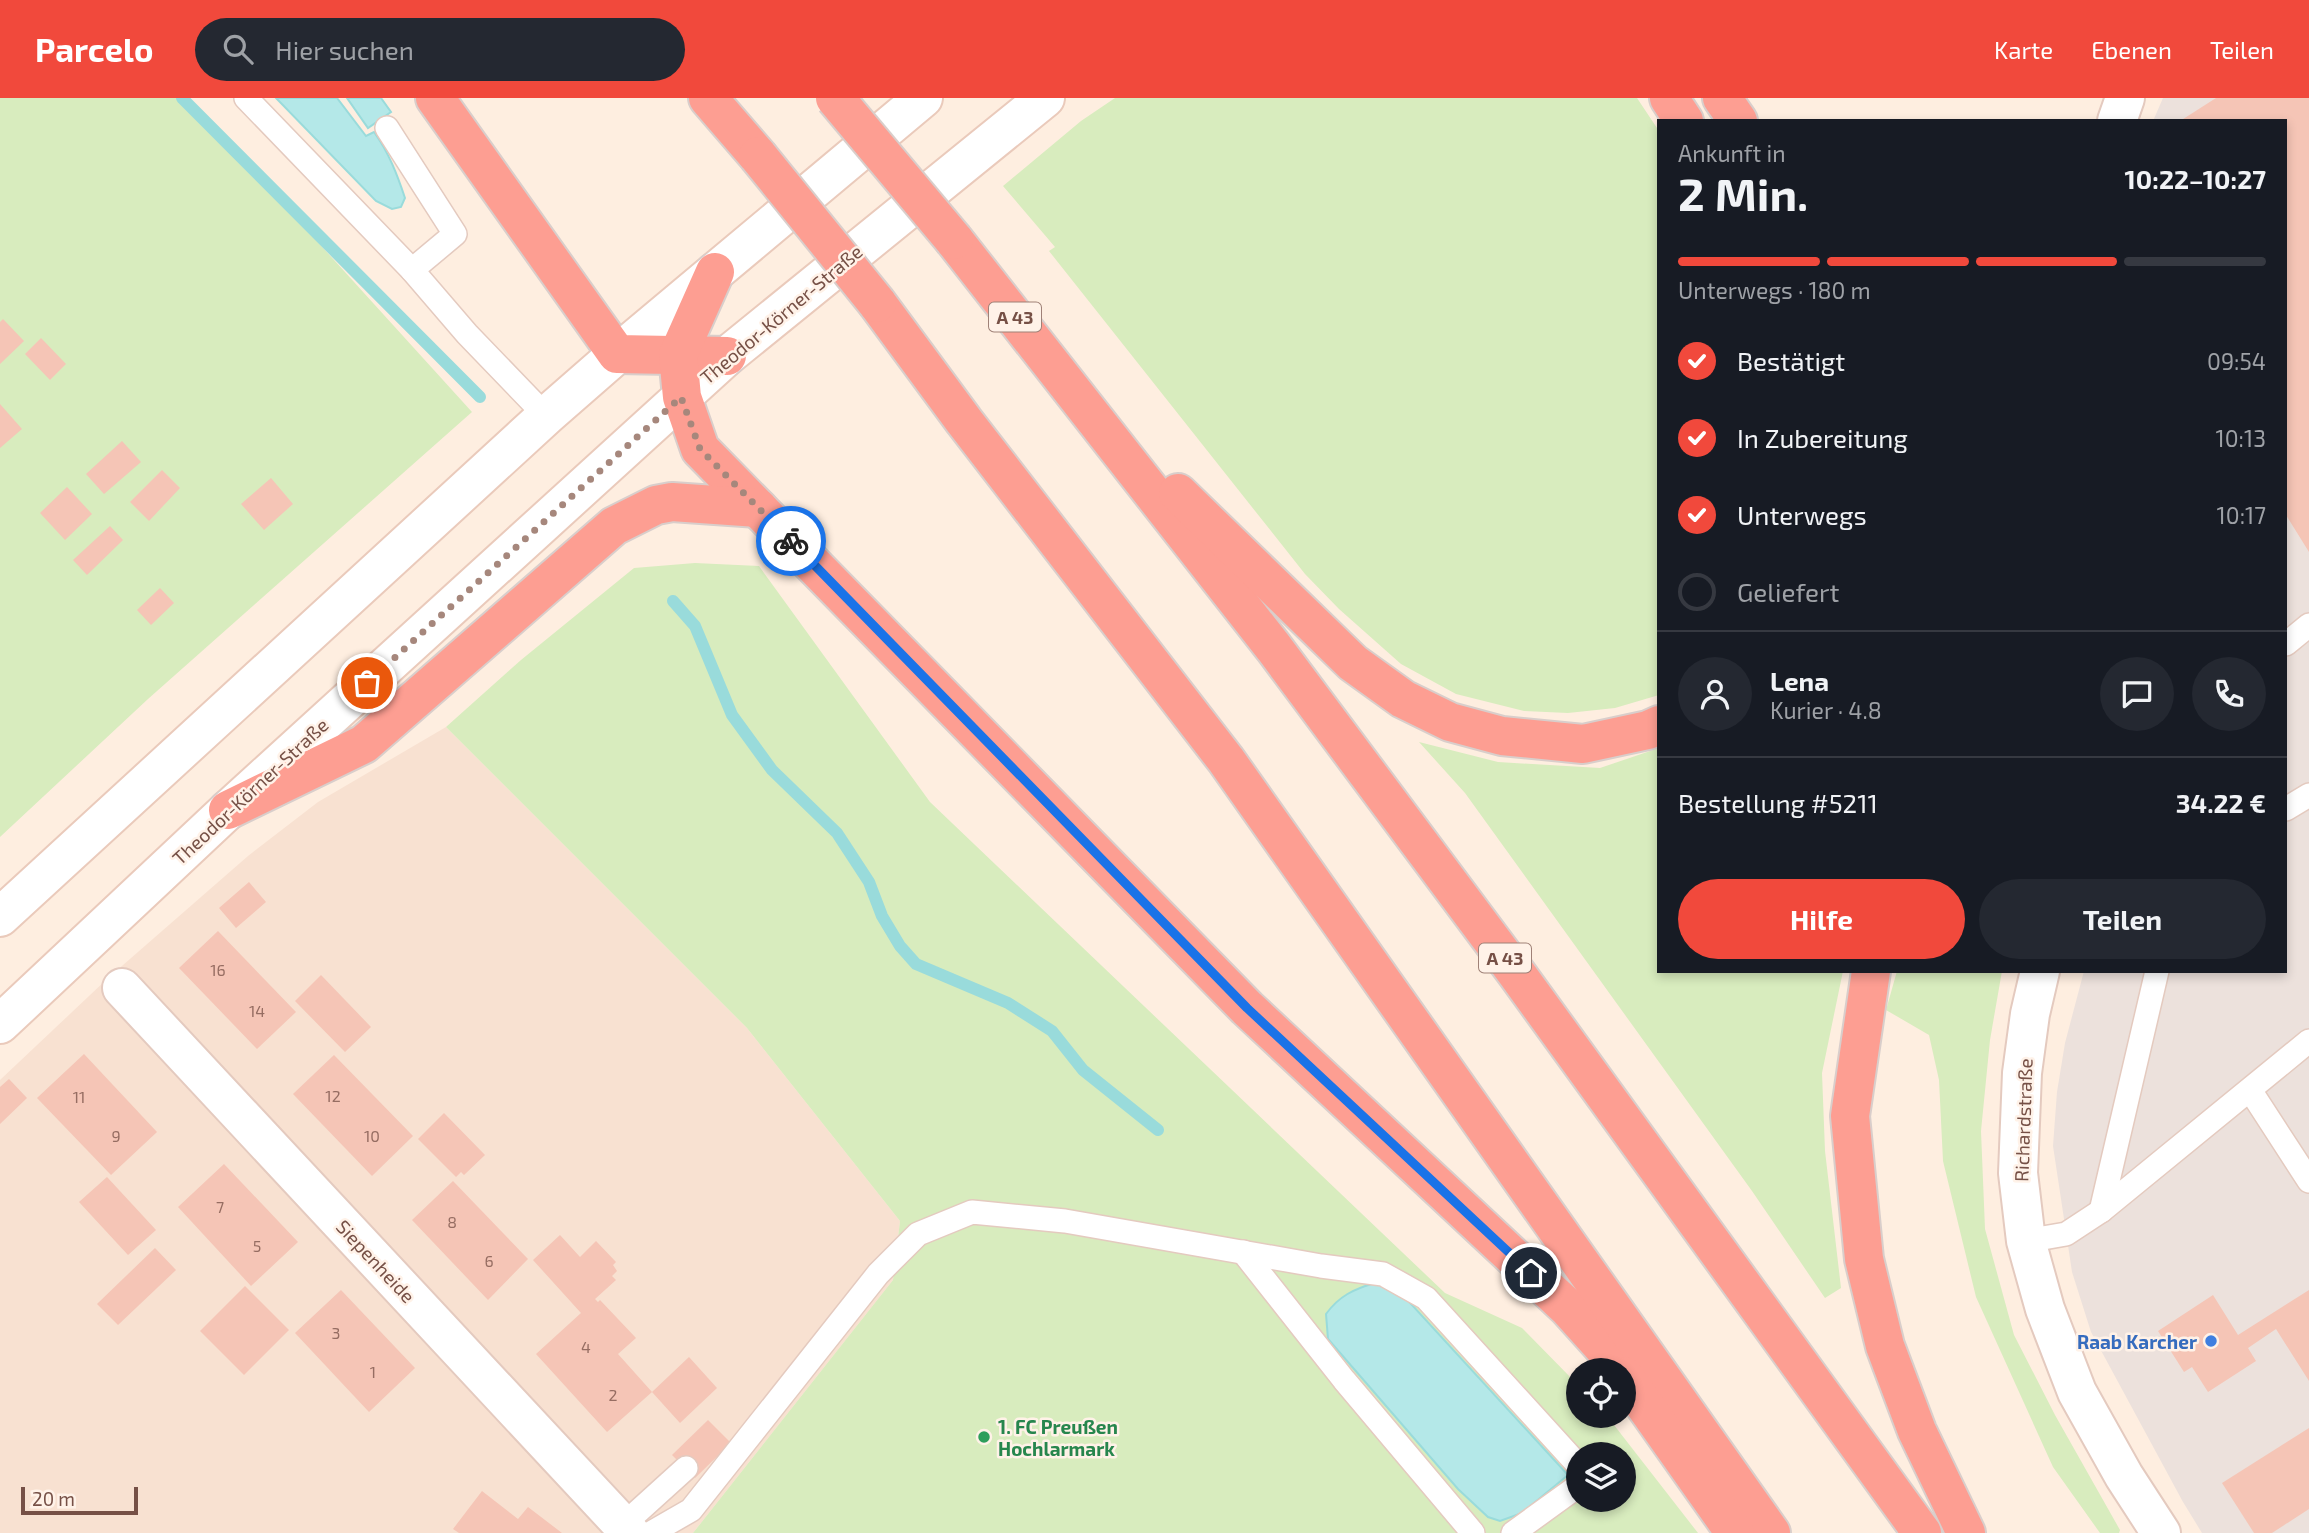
<!DOCTYPE html>
<html lang="de">
<meta charset="utf-8">
<style>
body{margin:0;font-family:"Exo 2",sans-serif;background:#242831;color:#f1f3f6;height:100vh;display:flex;flex-direction:column;font-size:26px;white-space:nowrap}
*{box-sizing:border-box;margin:0}
p{font-size:23px;color:#9ea1a6}
.icon{flex:none;width:38px;height:38px;fill:none;stroke:currentColor;stroke-width:2;stroke-linecap:round;stroke-linejoin:round}
.map{position:relative;flex:1;overflow:hidden}
.details{position:absolute;left:1657px;top:21px;width:630px;height:854px;display:flex;flex-direction:column;background:#171b24;border-radius:0px;box-shadow:0 4px 10px #0003}
.details>*{flex:none}
.buttons{position:absolute;left:1566px;top:1260px;display:grid;gap:14px}
.buttons a{display:grid;place-items:center;width:70px;height:70px;border-radius:50%;background:#171b24;box-shadow:0 4px 10px #0003;font-size:35px}
.scale{position:absolute;left:21px;bottom:18px;width:117px;box-sizing:border-box;padding-left:7px;border:4px solid #765046;border-top:0;font-size:19px;line-height:24px;white-space:nowrap;color:#765046;-webkit-text-stroke:5px #fff2e8;paint-order:stroke}
.pin{position:absolute;display:grid;place-items:center;width:60px;height:60px;color:#fff;margin:-30px;border:4px solid #fff;border-radius:50%;box-shadow:0 2px 7px #0007}
.courier{position:absolute;display:grid;place-items:center;width:70px;height:70px;margin:-35px;border:5px solid #1a73e8;border-radius:50%;background:#fff;color:#222;box-shadow:0 2px 9px #0007}
.summary em{font-style:normal;font-weight:700}
.summary div{display:flex;flex-direction:column-reverse}
.summary{display:flex;align-items:center;justify-content:space-between;height:119px;padding:0 21px}
h1{font-size:46px;font-weight:700;line-height:52px}
.bar{display:grid;grid-template-columns:repeat(4,1fr);gap:10px 7px;align-content:center;height:84px;padding:0 21px}
.bar i{height:9px;border-radius:5px;background:#363941}
.bar .current{background:#f1493c}
.bar p{grid-column:span 4}
.line{display:flex;align-items:center;gap:18px;padding:0 21px;border-top:2px solid #363941}
.line div{flex:1}
.round{display:grid;place-items:center;flex:none;width:74px;height:74px;border-radius:37px;background:#242831}
ol{padding:0 21px;list-style:none}
li{display:flex;align-items:center;gap:21px;height:77px}
li p{margin-inline-start:auto}
li .icon{padding:7px;border-radius:50%;background:#f1493c;color:#fff;stroke-width:4}
li:last-child{color:#9ea1a6}
li i{width:38px;height:38px;border:4px solid #363941;border-radius:50%}
.button{display:flex;gap:14px;margin-top:auto;padding:14px 21px}
.button a{flex:1;height:80px;border-radius:42px;background:#f1493c;color:#fff;font-size:28px;font-weight:700;line-height:80px;text-align:center}
.button a+a{background:#242831;color:#f1f3f6}
header{display:flex;align-items:center;gap:42px;box-sizing:border-box;height:98px;padding:0 35px;background:#f1493c;color:#fff}
header strong{font-size:33px}
nav{display:flex;gap:38px;margin-inline-start:auto;font-size:24px}
.search{width:490px;height:63px;background:#242831;display:flex;align-items:center;gap:18px;box-sizing:border-box;padding:0 24px;border-radius:38px;color:#9ea1a6;font-size:26px}
.map>svg:first-child{display:block}
.residential{fill:#f8e1d1}
.industrial{fill:#ece1dc}
.green{fill:#d8ecbe;fill-rule:evenodd}
.water{fill:#b4e8e8;stroke:#99dbdb;stroke-width:2}
.lines{fill:none;stroke-linecap:round;stroke-linejoin:round}
.stream{stroke:#99dbdb;stroke-width:12}
.building{fill:#f5c5b6}
.lane-casing{stroke:#e4cabf;stroke-width:26}
.street-casing{stroke:#e4cabf;stroke-width:42}
.secondary-casing{stroke:#eacabb;stroke-width:42}
.highway-casing{stroke:#d9cecb;stroke-width:42}
.lane{stroke:#fff;stroke-width:23}
.street{stroke:#fff;stroke-width:38}
.secondary{stroke:#fff;stroke-width:38}
.highway{stroke:#fd9e92;stroke-width:38}
.highway-bridge-casing{stroke:#d9cecb;stroke-width:42;stroke-linecap:butt}
.highway-bridge{stroke:#fd9e92;stroke-width:38}
.done{stroke:#a6877c;stroke-width:7;stroke-dasharray:0 12.6}
.route{stroke:#1a73e8;stroke-width:9}
.shop-dot{fill:#3f7fe0;stroke:#fff2e8;stroke-width:2.5}
.leisure-dot{fill:#2e9e5b;stroke:#fff2e8;stroke-width:2.5}
.labels{text-anchor:middle;dominant-baseline:central;stroke-width:5;stroke-linejoin:round;paint-order:stroke}
.number-label{font-size:16px;fill:#966d62}
.shield{fill:#fff2e8;stroke:#9f8177;stroke-width:2}
.shield-label{font-size:18px;font-weight:bold;fill:#765046}
.street-label{font-size:19px;fill:#765046;stroke:#fff2e8}
.shop-label{font-size:19px;font-weight:bold;fill:#366cbe;stroke:#fff2e8;text-anchor:end}
.leisure-label{font-size:19px;font-weight:bold;fill:#27864d;stroke:#fff2e8;text-anchor:start}
</style>
<header>
<strong>Parcelo</strong>
<div class="search"><svg class="icon" aria-label="search" viewBox="0 0 24 24"><circle cx="10" cy="10" r="6"/><path d="M15 15l6 6"/></svg>Hier suchen</div>
<nav><a>Karte</a><a>Ebenen</a><a>Teilen</a></nav>
</header>
<div class="map">
<svg width="2309" height="1435" viewBox="0 0 2309 1435">
<rect width="100%" height="100%" fill="#feeee0"/>
<!-- residential -->
<path class="residential" d="M446 629 747 930 900 1123 893 1182 693 1435H0V982L107 881 248 758 318 704Z"/>
<!-- industrial -->
<path class="industrial" d="M2163 0H2309V1435H2202L2183 1404 2091 1234 2072 1174 2053 1048 2057 994 2065 945 2084 873H2286V23H2153Z"/>
<!-- green -->
<g class="green">
<path d="M0 0H187L472 314 148 601 0 739Z"/>
<path d="M1115 0H1637L1659 33V597L1615 610 1568 615 1524 613 1456 596 1401 566 1339 511 1305 476 1049 153 1055 149 1003 88 1081 23Z"/>
<path d="M695 465 759 468 930 704 1445 1195 1522 1230 1578 1287V1318H1607L1698 1435H693L893 1182 900 1123 747 930 446 629 521 562 634 470ZM1578 1356H1624V1402H1578Z"/>
<path d="M1419 644 1498 664 1600 670 1659 650V873H1843L1822 975 1825 1053 1841 1190 1825 1200 1752 1093 1465 695Z"/>
<path d="M1897 873H2002L1990 942 1981 1033 1985 1131 2014 1237 2055 1317 2120 1432 2119 1435H2100L2053 1369 1976 1199 1943 1063 1939 982 1929 937 1886 912Z"/>
</g>
<!-- water -->
<g class="water">
<path d="M276 0H337L366 38 374 34C389 55 397 76 405 100L401 109 392 111 376 103Z"/>
<path d="M347 0H381L391 14 368 30Z"/>
<path d="M1375 1185 1402 1196 1568 1377 1522 1415 1500 1423 1488 1419 1458 1391 1328 1241 1326 1216C1339 1198 1354 1191 1375 1185Z"/>
</g>
<g class="lines">
<!-- stream -->
<g class="stream">
<path d="M182 0 480 299"/>
<path d="M673 503 695 528 732 617 772 672 837 735 869 784 882 818 900 848 916 866 1008 905 1052 933 1083 972 1158 1032"/>
</g>
</g>
<!-- building -->
<g class="building">
<path d="M2216 0H2309V454L2286 417V23H2180Z"/>
<path d="M3 221 24 243 0 266V224Z"/>
<path d="M41 240 66 266 50 282 25 256Z"/>
<path d="M0 306 22 331 0 350Z"/>
<path d="M122 343 141 364 104 396 86 376Z"/>
<path d="M162 372 180 390 149 423 130 404Z"/>
<path d="M271 380 293 406 264 432 241 406Z"/>
<path d="M67 389 92 416 65 442 40 415Z"/>
<path d="M110 428 123 442 87 477 73 462Z"/>
<path d="M160 490 174 505 151 527 137 512Z"/>
<path d="M249 784 266 804 236 830 219 810Z"/>
<path d="M218 833 296 914 257 951 179 870Z"/>
<path d="M321 877 371 929 345 954 295 903Z"/>
<path d="M84 956 157 1034 111 1077 37 1000Z"/>
<path d="M334 957 413 1038 372 1078 293 996Z"/>
<path d="M9 981 27 1000 0 1026V989Z"/>
<path d="M444 1015 485 1057 464 1077 461 1074 456 1079 418 1041Z"/>
<path d="M224 1066 298 1144 251 1188 178 1109Z"/>
<path d="M107 1079 156 1132 128 1157 79 1104Z"/>
<path d="M453 1083 528 1161 488 1202 412 1122Z"/>
<path d="M560 1137 580 1159 596 1143 616 1164 613 1167 617 1173 612 1178 616 1182 595 1201 598 1204 600 1202 636 1240 618 1256 652 1294 607 1334 536 1256 581 1215 533 1162Z"/>
<path d="M155 1150 176 1172 118 1227 97 1206Z"/>
<path d="M245 1188 289 1232 244 1277 200 1233Z"/>
<path d="M341 1192 415 1270 369 1314 295 1235Z"/>
<path d="M2309 1192V1283L2276 1231 2248 1250 2256 1263 2208 1294 2192 1269 2184 1274 2158 1233 2213 1197 2238 1237Z"/>
<path d="M689 1259 717 1290 680 1325 652 1294Z"/>
<path d="M708 1322 731 1345 695 1380 672 1357Z"/>
<path d="M2309 1330V1411L2272 1435H2254L2222 1385Z"/>
<path d="M482 1393 518 1421 528 1409 562 1435H459L453 1431Z"/>
</g>
<g class="lines">
<defs>
<g id="lane">
<path d="M246 0 412 172 467 236 546 318"/>
<path d="M387 30 455 136 412 172"/>
<path d="M2286 546 2309 527"/>
<path d="M2286 711 2309 697"/>
<path d="M2250 992 2309 1083"/>
<path d="M2101 1113 2157 873"/>
<path d="M2026 1143 2066 1136 2101 1113 2309 943"/>
<path d="M1243 1154 1344 1282 1473 1435"/>
<path d="M623 1427 686 1370"/>
<path d="M651 1435 691 1412 878 1176 918 1136 972 1114 1065 1123 1321 1168 1383 1176 1426 1200 1578 1367"/>
<path d="M1513 1435 1578 1388"/>
</g>
<g id="street">
<path d="M2117 23 2125 0"/>
<path d="M2040 873 2030 916 2022 975 2018 1075 2026 1143 2045 1211 2077 1294 2124 1378 2161 1435"/>
<path d="M122 890 630 1435"/>
</g>
<g id="secondary">
<path d="M0 819 546 318 617 256 923 0"/>
<path d="M0 926 228 712 727 258 1045 0"/>
</g>
<g id="highway">
<path d="M435 0 617 256 727 258"/>
<path d="M708 0 758 58"/>
<path d="M1669 0 1684 23"/>
<path d="M1722 0 1738 23"/>
<path d="M954 142 1274 550 1517 876 1922 1435"/>
<path d="M715 174 678 257 682 299 700 351 1247 910 1568 1210 1604 1250 1620 1272"/>
<path d="M877 205 964 323 1226 662 1771 1435"/>
<path d="M1178 395 1353 565 1403 601 1450 624 1502 638 1583 646 1648 632 1659 627"/>
<path d="M228 712 364 646 614 428 656 407 672 404 758 410"/>
<path d="M1871 873 1850 1018 1864 1161 1885 1248 1917 1333 1966 1435"/>
<path d="M1624 1278 1735 1435"/>
</g>
</defs>
<!-- lane casing -->
<use href="#lane" class="lane-casing"/>
<!-- street casing -->
<use href="#street" class="street-casing"/>
<!-- secondary casing -->
<use href="#secondary" class="secondary-casing"/>
<!-- highway casing -->
<use href="#highway" class="highway-casing"/>
<!-- lane -->
<use href="#lane" class="lane"/>
<!-- street -->
<use href="#street" class="street"/>
<!-- secondary -->
<use href="#secondary" class="secondary"/>
<!-- highway -->
<use href="#highway" class="highway"/>
<defs>
<g id="highway-bridge">
<path d="M835 0 954 142"/>
<path d="M758 58 877 205"/>
</g>
</defs>
<!-- highway-bridge casing -->
<use href="#highway-bridge" class="highway-bridge-casing"/>
<!-- highway-bridge -->
<use href="#highway-bridge" class="highway-bridge"/>
</g>
<g class="lines">
<!-- done -->
<path class="done" d="M367 585 681 299 700 351 791 443"/>
<!-- route -->
<path class="route" d="M791 443 1247 910 1531 1175"/>
</g>
<!-- markers -->
<circle class="shop-dot" cx="2211" cy="1243" r="7"/>
<circle class="leisure-dot" cx="984" cy="1339" r="7"/>
<g class="labels">
<!-- number labels -->
<g class="number-label">
<text x="218" y="871">16</text>
<text x="257" y="912">14</text>
<text x="333" y="997">12</text>
<text x="79" y="998">11</text>
<text x="116" y="1037">9</text>
<text x="372" y="1037">10</text>
<text x="220" y="1108">7</text>
<text x="452" y="1123">8</text>
<text x="257" y="1147">5</text>
<text x="489" y="1162">6</text>
<text x="336" y="1234">3</text>
<text x="586" y="1248">4</text>
<text x="373" y="1273">1</text>
<text x="613" y="1296">2</text>
</g>
<!-- shield labels -->
<g class="shield">
<rect x="989" y="204.5" width="52" height="29" rx="5"/>
<rect x="1479" y="845.5" width="52" height="29" rx="5"/>
</g>
<g class="shield-label">
<text x="1015" y="219">A 43</text>
<text x="1505" y="860">A 43</text>
</g>
<!-- street labels -->
<g class="street-label">
<text transform="translate(781 216) rotate(-40)">Theodor-Körner-Straße</text>
<text transform="translate(250 693) rotate(-43)">Theodor-Körner-Straße</text>
<text transform="translate(2023 1022) rotate(-88)">Richardstraße</text>
<text transform="translate(376 1163) rotate(47)">Siepenheide</text>
</g>
<!-- shop labels -->
<g class="shop-label">
<text x="2197" y="1243">Raab Karcher</text>
</g>
<!-- leisure labels -->
<g class="leisure-label">
<text x="998" y="1328">1. FC Preußen<tspan x="998" dy="22">Hochlarmark</tspan></text>
</g>
</g>
</svg>
<div class="buttons">
<a><svg class="icon" aria-label="locate" viewBox="0 0 24 24"><circle cx="12" cy="12" r="6"/><path d="M12 2v4M12 18v4M2 12h4M18 12h4"/></svg></a>
<a><svg class="icon" aria-label="layers" viewBox="0 0 24 24"><path d="M12 4l9 5-9 5-9-5zM3 14l9 5 9-5"/></svg></a>
</div>
<div class="scale">20 m</div>
<div class="pin" style="left:367px;top:585px;background:#ea580c"><svg class="icon" aria-label="bag" viewBox="0 0 24 24"><path d="M5 8h14l-1 12H6zM9 8a3 3 0 0 1 6 0"/></svg></div>
<div class="pin" style="left:1531px;top:1175px;background:#1f2937"><svg class="icon" aria-label="home" viewBox="0 0 24 24"><path d="M3 11l9-7 9 7M6 9v11h12V9"/></svg></div>
<div class="courier" style="left:791px;top:443px"><svg class="icon" aria-label="bike" viewBox="0 0 24 24"><circle cx="6" cy="16" r="4"/><circle cx="18" cy="16" r="4"/><path d="M6 16l4-8h5l3 8M10 8l3 8H6M13 5h3"/></svg></div>
<section class="details">
<div class="summary"><div><h1>2 Min.</h1><p>Ankunft in</p></div><em>10:22–10:27</em></div>
<div class="bar"><i class="current"></i><i class="current"></i><i class="current"></i><i></i><p>Unterwegs · 180 m</p></div>
<ol>
<li><svg class="icon" aria-label="check" viewBox="0 0 24 24"><path d="M5 12l5 5 9-10"/></svg>Bestätigt<p>09:54</p></li>
<li><svg class="icon" aria-label="check" viewBox="0 0 24 24"><path d="M5 12l5 5 9-10"/></svg>In Zubereitung<p>10:13</p></li>
<li><svg class="icon" aria-label="check" viewBox="0 0 24 24"><path d="M5 12l5 5 9-10"/></svg>Unterwegs<p>10:17</p></li>
<li><i></i>Geliefert</li>
</ol>
<div class="line" style="height:126px"><a class="round"><svg class="icon" aria-label="person" viewBox="0 0 24 24"><circle cx="12" cy="8" r="4"/><path d="M4 21q1-7 8-7t8 7"/></svg></a><div><b>Lena</b><p>Kurier · 4.8</p></div><a class="round"><svg class="icon" aria-label="chat" viewBox="0 0 24 24"><path d="M4 5h16v11H9l-5 4z"/></svg></a><a class="round"><svg class="icon" aria-label="phone" viewBox="0 0 24 24"><path d="M5 4h4l2 5-3 2q2 4 5 5l2-3 5 2v4C11 20 4 13 5 4z"/></svg></a></div>
<div class="line" style="height:91px"><div>Bestellung #5211</div><b>34.22 €</b></div>
<div class="button"><a>Hilfe</a><a>Teilen</a></div>
</section>
</div>
